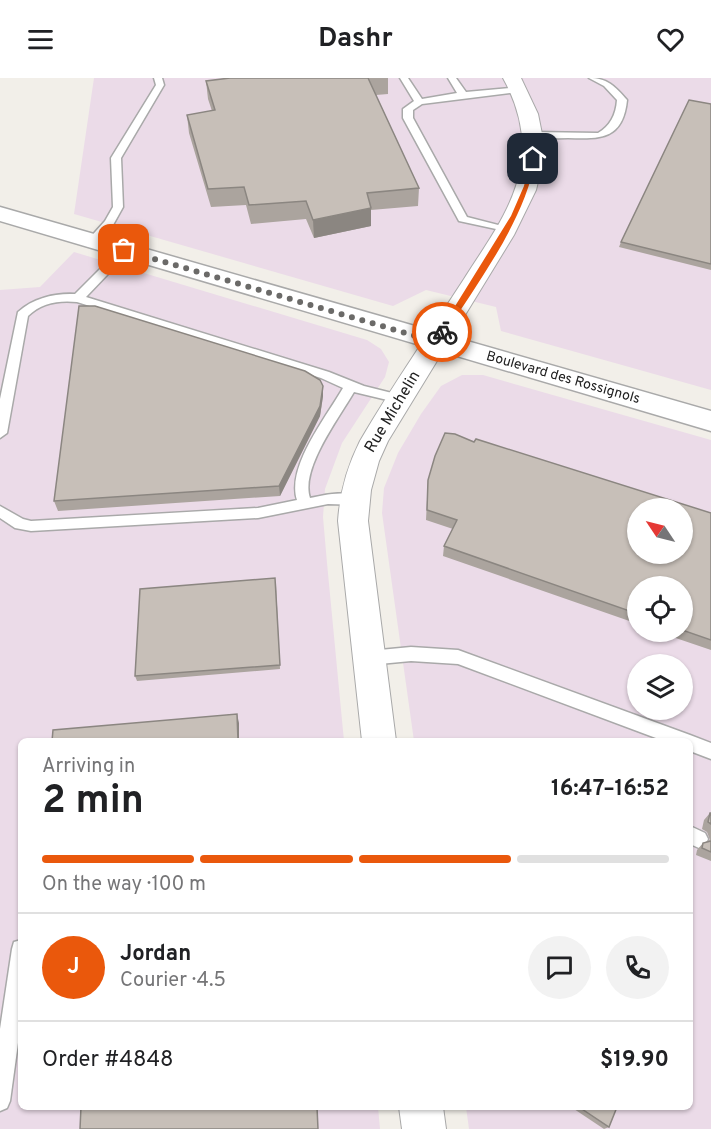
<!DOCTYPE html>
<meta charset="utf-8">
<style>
body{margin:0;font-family:Overpass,sans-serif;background:#f2f2f2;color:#202124;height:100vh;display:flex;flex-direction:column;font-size:22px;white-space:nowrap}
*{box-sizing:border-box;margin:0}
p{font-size:20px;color:#757577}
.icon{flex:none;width:33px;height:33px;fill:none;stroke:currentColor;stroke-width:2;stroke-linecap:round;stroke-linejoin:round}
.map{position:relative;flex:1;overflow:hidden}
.side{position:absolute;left:18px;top:660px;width:675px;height:372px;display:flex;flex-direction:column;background:#fff;border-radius:9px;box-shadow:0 2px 4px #0004}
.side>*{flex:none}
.needle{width:39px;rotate:305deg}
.fabs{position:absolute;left:627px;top:420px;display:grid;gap:12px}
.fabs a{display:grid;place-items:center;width:66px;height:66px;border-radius:50%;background:#fff;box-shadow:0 2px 4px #0004;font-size:30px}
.pin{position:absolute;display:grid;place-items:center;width:51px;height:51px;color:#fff;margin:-26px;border-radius:12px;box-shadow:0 3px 9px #0006}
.courier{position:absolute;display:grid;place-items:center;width:60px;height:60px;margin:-30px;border:4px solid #ea580c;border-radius:50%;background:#fff;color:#222;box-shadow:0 2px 8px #0007}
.summary em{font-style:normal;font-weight:700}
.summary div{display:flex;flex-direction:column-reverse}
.summary{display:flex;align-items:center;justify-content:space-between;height:102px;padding:0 24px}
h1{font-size:39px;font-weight:700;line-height:45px}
.bar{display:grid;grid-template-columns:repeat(4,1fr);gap:9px 6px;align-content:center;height:72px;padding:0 24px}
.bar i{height:8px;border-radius:4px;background:#e0e0e0}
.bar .on{background:#ea580c}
.bar p{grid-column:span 4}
.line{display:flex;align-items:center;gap:15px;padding:0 24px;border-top:2px solid #e0e0e0}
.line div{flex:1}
.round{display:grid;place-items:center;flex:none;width:63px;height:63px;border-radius:32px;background:#f2f2f2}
header{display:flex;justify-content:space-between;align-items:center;height:78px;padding:0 24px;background:#fff;font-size:27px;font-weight:700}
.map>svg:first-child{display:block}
.industrial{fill:#ebdbe8;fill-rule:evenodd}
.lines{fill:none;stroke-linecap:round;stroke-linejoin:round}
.service-casing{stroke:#a9a9a9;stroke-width:3}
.minor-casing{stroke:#a9a9a9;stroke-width:2}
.tertiary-casing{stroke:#a9a9a9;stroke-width:3}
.service{fill:#fff;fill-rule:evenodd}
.minor{fill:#fff;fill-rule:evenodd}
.tertiary{fill:#fff;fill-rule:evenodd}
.wall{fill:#aba49e}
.shaded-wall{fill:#8b8681}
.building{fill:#c7bfb8;stroke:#8b8681;stroke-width:1.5;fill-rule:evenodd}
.route{fill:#ea580c}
.done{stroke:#6b6a68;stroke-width:6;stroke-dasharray:0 10.8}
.labels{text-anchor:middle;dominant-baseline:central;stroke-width:4.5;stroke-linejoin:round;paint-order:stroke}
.far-street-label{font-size:14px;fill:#222;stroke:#fff}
.street-label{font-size:16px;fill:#222;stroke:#fff}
</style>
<header><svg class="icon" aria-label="menu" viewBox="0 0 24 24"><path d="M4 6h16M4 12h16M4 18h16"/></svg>Dashr<svg class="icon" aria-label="heart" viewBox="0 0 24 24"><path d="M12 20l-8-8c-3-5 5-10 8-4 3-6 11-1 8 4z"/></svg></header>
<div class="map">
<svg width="711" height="1051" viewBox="0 0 711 1051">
<rect width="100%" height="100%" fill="#f2efe9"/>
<!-- industrial -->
<g class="industrial">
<path d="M94 0H711V312L501 253 496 229 426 212 393 228 74 136Z"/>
<path d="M74 174 367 262 381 271 389 284 385 299 342 365 325 411 323 439 327 485 344 663H21V1029H378L380 1051H0V212L40 209Z"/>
<path d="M462 297H483L711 362V1051H469L466 1029H690V663H414L382 435 384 410 398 375 421 336 441 308ZM638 430H682V476H638ZM638 508H682V554H638ZM638 586H682V632H638Z"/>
</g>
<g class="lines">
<defs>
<g id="service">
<path d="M154 0H162L164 7 121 80 123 129 113 147 96 165H88L87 163 105 143 113 129 111 80 156 7Z"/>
<path d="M400 0H408L422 21 457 15 448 0H456L466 14 521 9V13L518 14 422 26 413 32V40L467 139 510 150V154L459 143 403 40V31L414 23Z"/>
<path d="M589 0C607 0 615 8 627 22 623 62 600 61 568 60 555 60 542 61 530 59L528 57 533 54 598 55C610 48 616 37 617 22L604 8Z"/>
<path d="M125 169 130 172 129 174 86 219 329 294 364 308 404 318 406 321 404 324 400 325 354 314C339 340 300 391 310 420 323 417 352 410 361 423L359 427 328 426 258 440 31 453 15 450 0 440V428L23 441 31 443 258 430 297 422C286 389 327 338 343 310L321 300 77 224C59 222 41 225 28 238L7 355 0 360V321L18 234C33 220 55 215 75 216L121 170Z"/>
<path d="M411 569 458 572 690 657 711 665V681L690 673V663H664L458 586 411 583 369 587 363 585 361 580 363 575 369 573Z"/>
<path d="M690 748 705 755 708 761 705 767 699 770 690 766Z"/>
<path d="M21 862V943L10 1023 7 1030 0 1033V951L12 871 14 864Z"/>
</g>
<g id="minor">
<path d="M503 0H521L538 36 543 61 542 87 536 112 514 157 388 363 379 383 371 412 368 443 396 663H362L338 443C340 414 347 389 360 363 392 308 429 255 464 201 486 166 514 130 521 88 526 57 518 27 503 0Z"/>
<path d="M399 1029H443L446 1051H402Z"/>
</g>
<path id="tertiary" d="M0 129 711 333V353L0 143Z"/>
</defs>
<!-- service casing -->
<use href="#service" class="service-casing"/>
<!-- minor casing -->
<use href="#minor" class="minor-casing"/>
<!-- tertiary casing -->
<use href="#tertiary" class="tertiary-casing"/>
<!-- service -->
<use href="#service" class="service"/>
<!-- minor -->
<use href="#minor" class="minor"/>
<!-- tertiary -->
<use href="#tertiary" class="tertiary"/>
</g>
<!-- wall -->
<g class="wall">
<path d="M228 0H388V16L376 17 419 110 418 128 371 132V148L314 160 306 141 251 146 246 127 211 129 189 55 187 37 212 33 208 21 206 3Z"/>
<path d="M711 26V192L619 169 621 164Z"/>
<path d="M323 308V318L320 338 280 418 58 433 54 423Z"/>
<path d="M474 364 711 435V572L658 554H682V508H638V546L443 478 444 468 453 451 426 442 428 402Z"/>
<path d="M276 505 280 591 137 603 135 598Z"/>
<path d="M710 735H711V783L696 777 697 772 703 765 710 762 707 754 702 751 704 742Z"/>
<path d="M571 1029H617L609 1049 604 1051Z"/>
</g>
<!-- shaded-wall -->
<g class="shaded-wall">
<path d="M371 130V148L314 160 313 142Z"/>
<path d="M323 308V318L320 338 280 418 279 408Z"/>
<path d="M237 636 239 645V663H238Z"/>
</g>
<!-- building -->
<g class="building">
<path d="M230 0H368L419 110 367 115 371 130 313 142 306 123 249 127 244 109 208 111 187 37 215 32 206 3Z"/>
<path d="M689 22 711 26V186L621 164Z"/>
<path d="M79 228H95L305 293 320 302 323 308 320 328 279 408 54 423Z"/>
<path d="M445 355 455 356 474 364 476 361 711 435V562L682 552V508H638V536L444 468 457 442 427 432 428 402 435 378ZM638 430H682V476H638Z"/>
<path d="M275 500 280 587 135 598 140 511Z"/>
<path d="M237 636 238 663H52L53 652Z"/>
<path d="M710 735H711V746L708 744Z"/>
<path d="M711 763V774L702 770 703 765Z"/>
<path d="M81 1029H317L318 1051H80Z"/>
<path d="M579 1029H617L609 1049Z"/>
</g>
<!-- route -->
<path class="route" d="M531 79 536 81C523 145 480 201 445 256H440L439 254 511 138 524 108Z"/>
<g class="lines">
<!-- done -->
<path class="done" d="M124 172 436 264 442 254"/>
</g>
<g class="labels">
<!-- far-street labels -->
<g class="far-street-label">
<text transform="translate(563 300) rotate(16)">Boulevard des Rossignols</text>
</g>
<!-- street labels -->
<g class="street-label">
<text transform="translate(393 334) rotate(-59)">Rue Michelin</text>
</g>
</g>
</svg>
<div class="fabs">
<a><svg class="needle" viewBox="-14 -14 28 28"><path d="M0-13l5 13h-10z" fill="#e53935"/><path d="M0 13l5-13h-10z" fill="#757577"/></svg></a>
<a><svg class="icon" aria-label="locate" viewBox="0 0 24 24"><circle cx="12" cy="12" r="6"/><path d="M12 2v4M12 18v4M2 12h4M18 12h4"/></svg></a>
<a><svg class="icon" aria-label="layers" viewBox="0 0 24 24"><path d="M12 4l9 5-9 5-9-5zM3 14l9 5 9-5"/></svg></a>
</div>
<div class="pin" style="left:124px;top:172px;background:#ea580c"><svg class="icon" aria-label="bag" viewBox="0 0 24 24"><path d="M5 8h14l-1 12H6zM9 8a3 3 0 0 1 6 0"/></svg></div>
<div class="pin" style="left:533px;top:81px;background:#1f2937"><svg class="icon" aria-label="home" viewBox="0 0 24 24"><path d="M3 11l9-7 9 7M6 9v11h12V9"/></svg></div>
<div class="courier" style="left:442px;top:254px"><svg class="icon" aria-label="bike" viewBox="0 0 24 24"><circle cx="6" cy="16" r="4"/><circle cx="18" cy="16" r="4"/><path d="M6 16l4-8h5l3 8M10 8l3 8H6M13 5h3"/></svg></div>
<section class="side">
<div class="summary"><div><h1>2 min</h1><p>Arriving in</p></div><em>16:47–16:52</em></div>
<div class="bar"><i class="on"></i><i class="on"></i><i class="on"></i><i></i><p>On the way · 100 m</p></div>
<div class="line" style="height:108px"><b class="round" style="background:#ea580c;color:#fff">J</b><div><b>Jordan</b><p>Courier · 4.5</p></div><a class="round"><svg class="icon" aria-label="chat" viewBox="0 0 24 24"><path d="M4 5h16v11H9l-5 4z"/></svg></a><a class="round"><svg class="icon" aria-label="phone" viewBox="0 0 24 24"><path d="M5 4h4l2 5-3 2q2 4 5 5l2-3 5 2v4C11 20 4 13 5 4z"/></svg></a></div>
<div class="line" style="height:78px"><div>Order #4848</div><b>$19.90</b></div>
</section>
</div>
